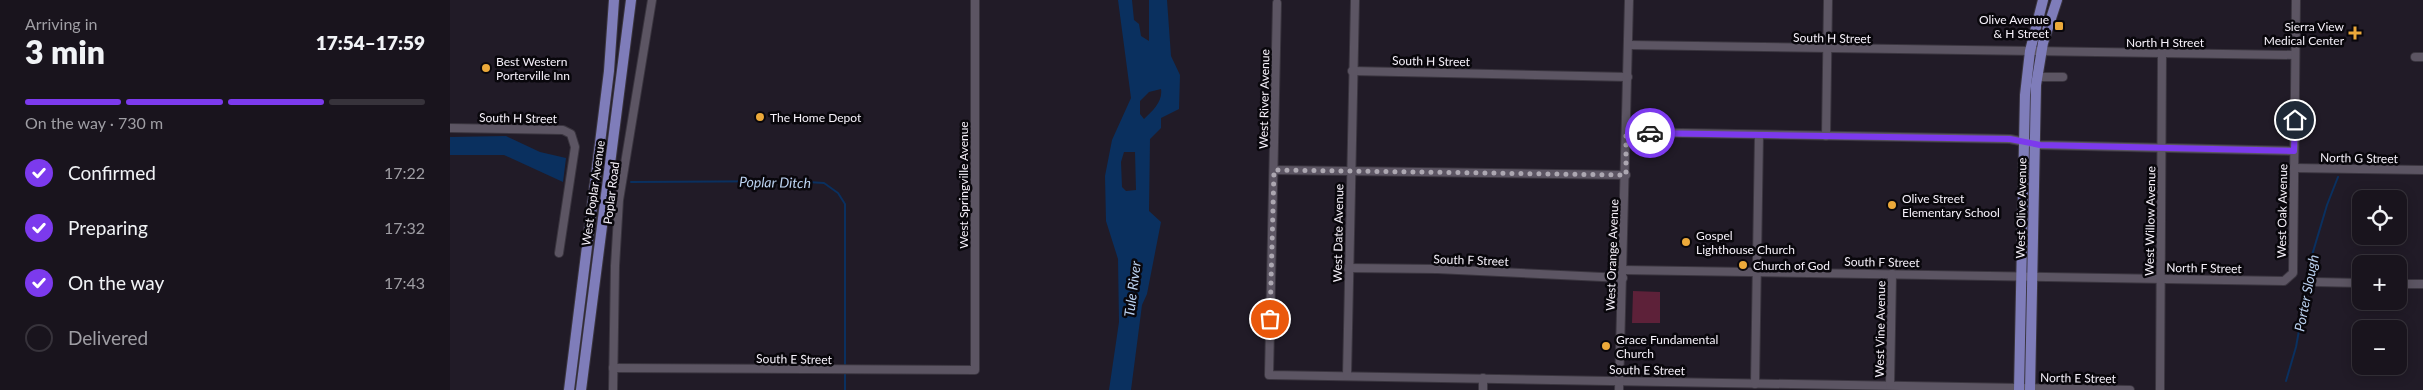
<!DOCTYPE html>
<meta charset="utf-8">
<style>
body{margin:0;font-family:Lato,sans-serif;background:#26212a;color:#f1f3f6;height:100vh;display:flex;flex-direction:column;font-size:19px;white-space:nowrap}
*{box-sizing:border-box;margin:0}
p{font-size:16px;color:#9f9ea4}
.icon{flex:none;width:28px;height:28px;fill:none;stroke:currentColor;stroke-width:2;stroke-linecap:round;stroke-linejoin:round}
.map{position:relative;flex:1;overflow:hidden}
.details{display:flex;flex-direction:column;background:#19141d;width:450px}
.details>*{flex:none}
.controls{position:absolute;left:1902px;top:190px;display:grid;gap:10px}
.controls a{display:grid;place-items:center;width:55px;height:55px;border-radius:10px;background:#19141d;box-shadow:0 2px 12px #0003,0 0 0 1px #37333b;font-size:25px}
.pin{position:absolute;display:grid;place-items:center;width:42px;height:42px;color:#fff;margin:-21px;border:2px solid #fff;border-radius:50%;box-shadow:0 1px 5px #0007}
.courier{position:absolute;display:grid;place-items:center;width:50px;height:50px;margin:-25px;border:4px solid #7c3aed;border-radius:50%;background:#fff;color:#222;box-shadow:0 1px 6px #0007}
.head em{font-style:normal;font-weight:800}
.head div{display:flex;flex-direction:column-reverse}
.head{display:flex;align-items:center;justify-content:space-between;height:85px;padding:0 25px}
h1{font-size:32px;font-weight:800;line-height:38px}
.bar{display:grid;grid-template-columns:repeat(4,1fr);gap:8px 5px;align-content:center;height:60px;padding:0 25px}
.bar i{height:6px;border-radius:4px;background:#37333b}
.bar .on{background:#7c3aed}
.bar p{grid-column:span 4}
ol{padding:0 25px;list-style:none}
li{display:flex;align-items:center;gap:15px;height:55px}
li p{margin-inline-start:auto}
li .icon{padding:5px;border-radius:50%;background:#7c3aed;color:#fff;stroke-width:4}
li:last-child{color:#9f9ea4}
li i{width:28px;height:28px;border:2px solid #37333b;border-radius:50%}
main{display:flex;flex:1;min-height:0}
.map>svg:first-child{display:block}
.green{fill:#5d2139}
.water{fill:#0a305f;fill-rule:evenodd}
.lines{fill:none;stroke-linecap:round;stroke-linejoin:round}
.stream{stroke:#0a305f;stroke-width:2}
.minor-casing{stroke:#3a353f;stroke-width:10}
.major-casing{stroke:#3a353f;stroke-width:12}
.minor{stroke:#5c5563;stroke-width:8}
.major{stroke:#7f7dba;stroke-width:10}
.done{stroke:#aca7b1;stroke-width:5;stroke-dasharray:0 9}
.route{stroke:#7c3aed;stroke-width:6}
.poi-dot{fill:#eca93a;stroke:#09070c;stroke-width:2}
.labels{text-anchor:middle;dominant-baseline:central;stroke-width:5;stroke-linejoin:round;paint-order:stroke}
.poi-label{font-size:12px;fill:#f7f2fb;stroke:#09070c;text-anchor:start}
.street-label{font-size:12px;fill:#f7f2fb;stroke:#09070c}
.water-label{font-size:14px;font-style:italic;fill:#bbd2f0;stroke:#09070c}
</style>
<main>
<section class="details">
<div class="head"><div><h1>3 min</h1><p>Arriving in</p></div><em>17:54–17:59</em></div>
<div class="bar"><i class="on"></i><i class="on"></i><i class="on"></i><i></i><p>On the way · 730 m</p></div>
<ol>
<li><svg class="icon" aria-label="check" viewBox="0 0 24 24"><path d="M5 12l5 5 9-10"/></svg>Confirmed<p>17:22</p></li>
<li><svg class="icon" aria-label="check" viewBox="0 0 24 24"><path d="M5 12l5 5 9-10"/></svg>Preparing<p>17:32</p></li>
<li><svg class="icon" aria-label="check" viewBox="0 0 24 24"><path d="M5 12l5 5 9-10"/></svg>On the way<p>17:43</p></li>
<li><i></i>Delivered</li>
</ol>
</section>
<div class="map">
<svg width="1973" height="390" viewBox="0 0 1973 390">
<rect width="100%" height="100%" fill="#211b27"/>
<!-- green -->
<path class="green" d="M1183 291 1210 292V323H1182Z"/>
<!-- water -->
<g class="water">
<path d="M668 0H682L684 20 689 24 691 36 699 41V0H717L721 56 730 75 729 109 711 118V128L700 139 699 211 711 222 697 294 692 305 681 390H659L669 322 668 259 656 221 655 176 662 140 681 98ZM711 89C713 101 703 111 694 119L690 114V101L699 92ZM674 152H685L686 190 676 191 672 187 671 162Z"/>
<path d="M56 136 90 152 116 158 113 182 54 155H0V137Z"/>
</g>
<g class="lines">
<!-- stream -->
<g class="stream">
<path d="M181 182 341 181 374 183 388 193 395 204V368"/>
<path d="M395 372V390"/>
<path d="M1836 381 1846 347 1850 325 1853 319 1860 262 1877 205 1888 177"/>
</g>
<defs>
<g id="minor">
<path d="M827 3 819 375 1680 390"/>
<path d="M1179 45 1845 55"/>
<path d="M1965 57H1973"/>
<path d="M902 71 1178 77"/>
<path d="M1587 77H1613"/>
<path d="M0 128 113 130 121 134 125 147 109 253"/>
<path d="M1176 132 1560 139 1590 145 1844 151"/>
<path d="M1376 136 1378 0"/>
<path d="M1844 168 1973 170"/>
<path d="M824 170 1176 175"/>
<path d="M898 268 987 269 1173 278"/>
<path d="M1173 270 1834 281 1843 273 1846 0"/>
<path d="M1865 282 1911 283"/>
<path d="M1949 284H1973"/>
<path d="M163 368 525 370V0"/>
<path d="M897 376 905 0"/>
<path d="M1305 384 1309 135"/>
<path d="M1440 385 1442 274"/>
<path d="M163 390 165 266 169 200 202 0"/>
<path d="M1033 390V378"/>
<path d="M1169 390 1179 0"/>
<path d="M1710 390 1712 53"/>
</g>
<g id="major">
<path d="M119 390 159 71 164 0"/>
<path d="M131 390 181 0"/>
<path d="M1569 390 1575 95 1580 51 1593 0"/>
<path d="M1580 390 1586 85 1593 43 1607 0"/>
</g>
</defs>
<!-- minor casing -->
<use href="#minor" class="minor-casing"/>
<!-- major casing -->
<use href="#major" class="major-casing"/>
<!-- minor -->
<use href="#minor" class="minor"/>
<!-- major -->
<use href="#major" class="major"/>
</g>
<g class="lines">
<!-- done -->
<path class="done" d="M820 319 824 170 1176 175V132L1200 133"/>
<!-- route -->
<path class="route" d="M1200 133 1560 139 1590 145 1844 151 1845 120"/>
</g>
<!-- markers -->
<g class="poi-dot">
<rect x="1604" y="21" width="10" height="10" rx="2.5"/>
<path d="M1902.5 25.5h5v5h5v5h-5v5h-5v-5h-5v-5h5z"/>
<circle cx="36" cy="68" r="5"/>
<circle cx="310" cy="117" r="5"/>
<circle cx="1442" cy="205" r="5"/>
<circle cx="1236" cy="242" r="5"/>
<circle cx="1293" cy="265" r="5"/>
<circle cx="1156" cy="346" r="5"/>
</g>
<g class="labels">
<!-- poi labels -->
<g class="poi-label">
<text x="1599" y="19" text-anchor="end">Olive Avenue<tspan x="1599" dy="14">&amp; H Street</tspan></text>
<text x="1894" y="26" text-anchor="end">Sierra View<tspan x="1894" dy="14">Medical Center</tspan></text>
<text x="46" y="61">Best Western<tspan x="46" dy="14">Porterville Inn</tspan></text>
<text x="320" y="117">The Home Depot</text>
<text x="1452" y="198">Olive Street<tspan x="1452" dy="14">Elementary School</tspan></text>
<text x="1246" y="235">Gospel<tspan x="1246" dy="14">Lighthouse Church</tspan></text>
<text x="1303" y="265">Church of God</text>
<text x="1166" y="339">Grace Fundamental<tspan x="1166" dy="14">Church</tspan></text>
</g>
<!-- street labels -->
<g class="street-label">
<text transform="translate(1382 38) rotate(1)">South H Street</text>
<text x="1715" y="42">North H Street</text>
<text transform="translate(981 61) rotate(1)">South H Street</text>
<text transform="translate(814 99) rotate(-89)">West River Avenue</text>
<text transform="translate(68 118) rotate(1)">South H Street</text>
<text transform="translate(1909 158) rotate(1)">North G Street</text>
<text transform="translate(513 185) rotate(-90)">West Springville Avenue</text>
<text transform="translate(143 193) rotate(-82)">West Poplar Avenue</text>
<text transform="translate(161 193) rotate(-83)">Poplar Road</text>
<text transform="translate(1571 208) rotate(-89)">West Olive Avenue</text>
<text transform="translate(1832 211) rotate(-89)">West Oak Avenue</text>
<text transform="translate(1700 221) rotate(-89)">West Willow Avenue</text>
<text transform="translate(888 233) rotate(-89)">West Date Avenue</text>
<text transform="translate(1162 255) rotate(-88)">West Orange Avenue</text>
<text transform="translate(1021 260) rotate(2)">South F Street</text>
<text transform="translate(1432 262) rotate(1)">South F Street</text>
<text transform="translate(1754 268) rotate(1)">North F Street</text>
<text transform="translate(1430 329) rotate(-89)">West Vine Avenue</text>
<text transform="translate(344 359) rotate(1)">South E Street</text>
<text transform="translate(1197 370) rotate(1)">South E Street</text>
<text transform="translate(1628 378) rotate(1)">North E Street</text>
</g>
<!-- water labels -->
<g class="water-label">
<text transform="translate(325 182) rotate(1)">Poplar Ditch</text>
<text transform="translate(682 289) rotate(-83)">Tule River</text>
<text transform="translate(1856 293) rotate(-79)">Porter Slough</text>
</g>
</g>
</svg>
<div class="controls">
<a><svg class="icon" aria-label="locate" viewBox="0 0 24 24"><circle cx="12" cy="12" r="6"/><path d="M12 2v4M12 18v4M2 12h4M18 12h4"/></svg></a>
<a>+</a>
<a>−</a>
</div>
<div class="pin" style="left:820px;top:319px;background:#ea580c"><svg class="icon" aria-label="bag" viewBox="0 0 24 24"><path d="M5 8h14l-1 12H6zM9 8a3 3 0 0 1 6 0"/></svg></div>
<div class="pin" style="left:1845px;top:120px;background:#1f2937"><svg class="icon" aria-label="home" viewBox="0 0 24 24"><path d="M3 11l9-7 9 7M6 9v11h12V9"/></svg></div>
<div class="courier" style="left:1200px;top:133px"><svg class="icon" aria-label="car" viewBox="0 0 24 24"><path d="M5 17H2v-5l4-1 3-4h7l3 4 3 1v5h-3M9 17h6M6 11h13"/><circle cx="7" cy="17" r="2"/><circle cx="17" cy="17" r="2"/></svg></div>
</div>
</main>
